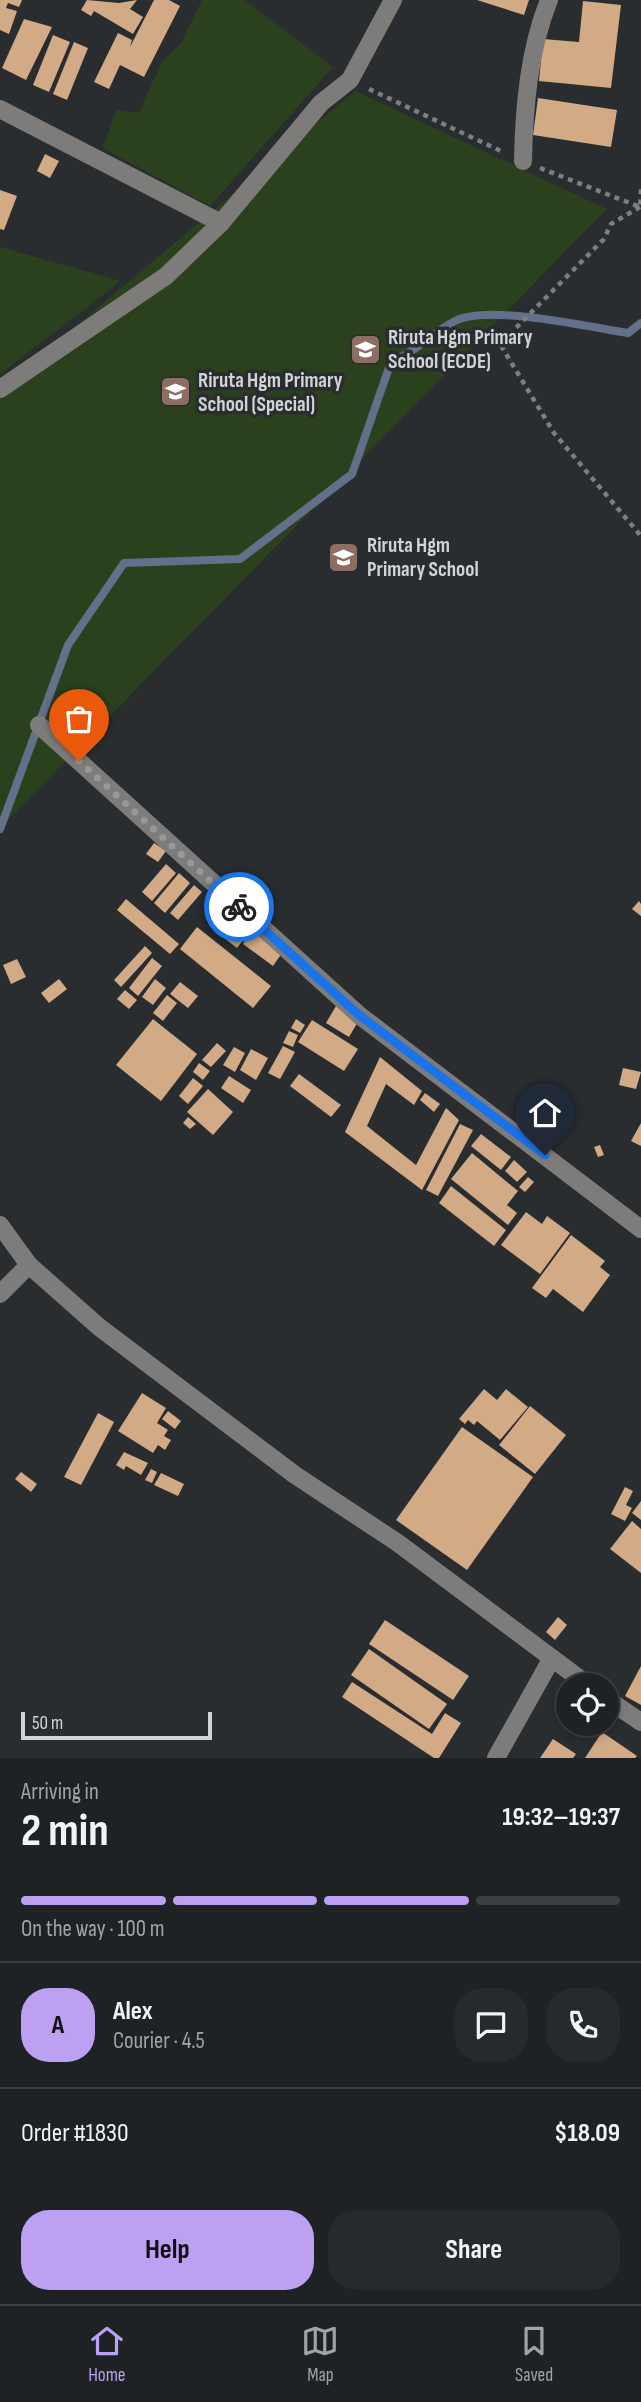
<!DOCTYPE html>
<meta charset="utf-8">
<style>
body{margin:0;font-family:"Sofia Sans Condensed",sans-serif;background:#272a2c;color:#f1f3f6;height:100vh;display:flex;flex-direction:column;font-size:26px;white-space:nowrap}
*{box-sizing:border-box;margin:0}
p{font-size:23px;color:#a1a4a6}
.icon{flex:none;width:38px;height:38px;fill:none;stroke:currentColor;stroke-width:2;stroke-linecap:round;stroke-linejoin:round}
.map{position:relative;height:1758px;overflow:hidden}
.drawer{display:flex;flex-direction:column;background:#1f2224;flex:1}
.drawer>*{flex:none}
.buttons{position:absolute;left:556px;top:1673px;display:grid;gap:14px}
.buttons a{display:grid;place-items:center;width:63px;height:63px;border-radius:50%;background:#1f2224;box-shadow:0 4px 10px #0003,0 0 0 2px #3c3f41;font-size:35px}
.scale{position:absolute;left:21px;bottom:18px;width:191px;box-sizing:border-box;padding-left:7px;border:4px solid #d1d3d5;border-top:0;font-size:19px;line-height:24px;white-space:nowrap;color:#d1d3d5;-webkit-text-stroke:5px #292d30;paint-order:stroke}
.pin{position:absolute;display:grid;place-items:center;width:60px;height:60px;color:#fff;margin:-72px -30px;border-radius:50% 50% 50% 0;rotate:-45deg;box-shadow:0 0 7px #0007}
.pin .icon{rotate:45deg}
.courier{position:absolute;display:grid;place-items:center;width:70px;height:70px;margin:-35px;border:5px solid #1a73e8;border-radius:50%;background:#fff;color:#222;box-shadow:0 2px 9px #0007}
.summary em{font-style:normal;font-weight:700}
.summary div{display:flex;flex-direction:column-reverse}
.summary{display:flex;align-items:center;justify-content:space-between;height:119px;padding:0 21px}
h1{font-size:46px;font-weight:700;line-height:52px}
.bar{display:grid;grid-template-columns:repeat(4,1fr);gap:10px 7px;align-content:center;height:84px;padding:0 21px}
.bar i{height:9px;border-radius:5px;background:#3c3f41}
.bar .current{background:#bca0f2}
.bar p{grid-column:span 4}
.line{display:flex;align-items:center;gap:18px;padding:0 21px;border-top:2px solid #3c3f41}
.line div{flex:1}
.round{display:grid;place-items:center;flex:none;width:74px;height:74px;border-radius:28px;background:#272a2c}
.action{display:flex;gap:14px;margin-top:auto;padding:14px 21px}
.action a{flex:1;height:80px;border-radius:28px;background:#bca0f2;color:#111;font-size:28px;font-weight:700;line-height:80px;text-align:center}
.action a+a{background:#272a2c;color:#f1f3f6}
.tab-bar{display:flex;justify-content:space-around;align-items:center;height:98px;border-top:2px solid #3c3f41;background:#1f2224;font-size:19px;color:#a1a4a6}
.tab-bar a{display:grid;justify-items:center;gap:4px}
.tab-bar .current{color:#bca0f2}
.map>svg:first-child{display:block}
.green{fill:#2b411d}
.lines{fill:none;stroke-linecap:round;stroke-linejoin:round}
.stream{stroke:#63708b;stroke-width:8}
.building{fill:#d2aa85}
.path{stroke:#7c7f82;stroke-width:4.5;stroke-dasharray:5 5;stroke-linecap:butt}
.minor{stroke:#7e7c7a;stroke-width:18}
.done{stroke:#96999b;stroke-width:7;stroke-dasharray:0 12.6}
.route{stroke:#1a73e8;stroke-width:9}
.labels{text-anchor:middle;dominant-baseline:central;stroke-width:7;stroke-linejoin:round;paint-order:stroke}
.poi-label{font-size:21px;font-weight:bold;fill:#d1d3d5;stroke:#292d30;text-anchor:start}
</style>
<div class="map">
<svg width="641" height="1758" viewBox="0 0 641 1758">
<rect width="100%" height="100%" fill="#292d30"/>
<!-- green -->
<g class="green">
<path d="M202 0H244L333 67 210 206 103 148 116 110 139 113 162 61 181 43Z"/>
<path d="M355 91 607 209 0 828V390Z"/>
<path d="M0 247 121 281 0 374Z"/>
</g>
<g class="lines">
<!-- stream -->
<path class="stream" d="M0 829 68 645 124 563 240 559 352 474 391 362C415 353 432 332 455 321 489 304 588 327 628 333L641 323"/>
</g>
<!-- building -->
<g class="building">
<path d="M0 0H22L19 7 8 3 6 8 17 11 9 34 0 30Z"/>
<path d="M87 0 119 3 137 0 130 9 143 17 133 34 94 11 91 16 81 10Z"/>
<path d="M154 0H169L180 6 144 77 120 65 109 89 94 82 118 33 132 40 130 47Z"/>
<path d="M477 0H529L524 15Z"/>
<path d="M583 1 621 5 611 88 539 81 543 39 579 42Z"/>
<path d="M24 19 52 27 26 80 2 68Z"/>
<path d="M53 35 70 42 49 92 33 85Z"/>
<path d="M74 42 88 48 67 100 53 94Z"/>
<path d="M538 98 617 110 611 147 533 135Z"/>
<path d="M45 154 59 161 50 178 37 171Z"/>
<path d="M0 190 17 196 4 230 0 229Z"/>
<path d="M154 843 166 851 158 862 146 854Z"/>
<path d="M166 864 176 873 152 901 142 892Z"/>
<path d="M179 873 190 883 165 913 154 903Z"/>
<path d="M194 885 202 892 178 920 170 913Z"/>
<path d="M126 899 179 944 170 954 117 910Z"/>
<path d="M639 901 641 904V916L632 909Z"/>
<path d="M229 912 251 930 237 948 214 930Z"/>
<path d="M197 927 271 986 253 1008 180 949Z"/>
<path d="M253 931 282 953 273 966 243 944Z"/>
<path d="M145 946 152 953 121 987 114 980Z"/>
<path d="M152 958 162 966 138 996 129 988Z"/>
<path d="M17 959 26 977 11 984 3 965Z"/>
<path d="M59 979 67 989 49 1003 41 993Z"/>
<path d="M155 979 166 988 153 1005 142 997Z"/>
<path d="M180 982 198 996 188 1008 170 994Z"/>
<path d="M125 990 137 1000 129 1009 117 999Z"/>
<path d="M167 995 177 1003 163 1021 153 1013Z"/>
<path d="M336 1006 359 1020 349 1037 326 1023Z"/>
<path d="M153 1019 197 1054 161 1101 116 1065Z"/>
<path d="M296 1019 305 1025 300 1033 291 1028Z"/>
<path d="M312 1020 358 1049 344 1071 298 1042Z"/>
<path d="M289 1031 298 1035 293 1047 283 1043Z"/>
<path d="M217 1043 226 1051 211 1067 202 1060Z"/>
<path d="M283 1046 295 1052 280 1079 268 1073Z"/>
<path d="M234 1047 245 1053 235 1072 223 1065Z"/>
<path d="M251 1049 268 1058 256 1080 240 1070Z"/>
<path d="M380 1057 422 1091 414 1105 386 1084 367 1126 416 1165 446 1108 459 1120 422 1190 345 1132Z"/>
<path d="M199 1063 210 1071 203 1080 193 1072Z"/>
<path d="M623 1068 641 1072 636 1089 619 1085Z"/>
<path d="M299 1074 341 1105 331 1117 290 1086Z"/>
<path d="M229 1076 251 1090 243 1103 221 1088Z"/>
<path d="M193 1078 203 1086 188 1104 179 1096Z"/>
<path d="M208 1089 233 1112 213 1135 187 1112Z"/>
<path d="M425 1093 440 1104 434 1112 420 1100Z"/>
<path d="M188 1117 196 1124 190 1129 183 1123Z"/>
<path d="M641 1123V1146L631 1141Z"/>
<path d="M460 1124 473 1130 438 1196 426 1190Z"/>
<path d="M481 1134 511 1157 501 1170 471 1146Z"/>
<path d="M600 1145 604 1155 598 1157 594 1147Z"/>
<path d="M472 1153 518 1191 507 1205 517 1213 508 1225 451 1179Z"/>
<path d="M514 1160 527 1172 517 1182 505 1171Z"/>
<path d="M528 1177 534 1182 525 1192 519 1187Z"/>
<path d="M451 1186 506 1230 494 1246 439 1203Z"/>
<path d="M526 1212 542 1224 547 1216 570 1233 540 1274 501 1245Z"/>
<path d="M571 1235 605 1261 600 1267 610 1275 583 1312 553 1289 546 1298 532 1288Z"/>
<path d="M484 1389 497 1400 506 1389 528 1407 500 1440 477 1421 474 1425 468 1420 465 1424 459 1419Z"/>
<path d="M142 1393 166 1408 157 1423 168 1430 164 1436 171 1440 165 1450 158 1445 153 1453 118 1431Z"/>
<path d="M530 1406 566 1435 535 1474 499 1445Z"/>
<path d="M168 1411 181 1421 175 1429 162 1419Z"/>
<path d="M98 1413 114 1422 81 1485 64 1477Z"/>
<path d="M462 1427 533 1477 467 1570 396 1520Z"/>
<path d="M124 1452 148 1463 141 1475 126 1466 124 1470 116 1465Z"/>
<path d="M151 1469 157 1472 152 1483 145 1480Z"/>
<path d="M21 1472 37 1484 31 1492 15 1479Z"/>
<path d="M161 1473 184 1484 178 1496 154 1485Z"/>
<path d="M625 1487 633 1491 626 1505 632 1508 625 1521 611 1514Z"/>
<path d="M641 1501V1520L632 1513Z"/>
<path d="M632 1521 641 1529V1573L610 1549Z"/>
<path d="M558 1617 567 1625 555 1640 546 1632Z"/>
<path d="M385 1620 469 1676 453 1700 369 1644Z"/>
<path d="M369 1649 447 1704 429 1729 351 1675Z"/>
<path d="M641 1666V1705L625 1696Z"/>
<path d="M352 1682 432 1734 445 1713 461 1723 439 1758H434L342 1697Z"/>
<path d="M602 1732 637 1756 635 1758H585Z"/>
<path d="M553 1739 576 1754 573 1758H540Z"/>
</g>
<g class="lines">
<!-- path -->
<g class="path">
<path d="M369 89 503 152"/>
<path d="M540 168 640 207 641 189"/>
<path d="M640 207 611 224 604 239 500 344 554 433 641 536"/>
</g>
<!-- minor -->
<g class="minor">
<path d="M0 109 221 223"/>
<path d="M523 161C524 107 529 50 549 0"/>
<path d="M0 389 166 276 221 223 321 103 350 80 393 0"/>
<path d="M39 725 359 1015 641 1229"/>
<path d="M0 1225 29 1265 99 1327 295 1475 398 1543 588 1685"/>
<path d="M0 1294 29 1265"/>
<path d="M607 1699 641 1722"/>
<path d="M496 1758 552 1658"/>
</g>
</g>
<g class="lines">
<!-- done -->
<path class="done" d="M79 761 239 907"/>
<!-- route -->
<path class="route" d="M239 907 359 1015 545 1155"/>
</g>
<!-- icons -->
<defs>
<symbol id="school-square" viewBox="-11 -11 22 22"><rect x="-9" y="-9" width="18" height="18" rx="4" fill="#8d6e63" stroke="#292d30"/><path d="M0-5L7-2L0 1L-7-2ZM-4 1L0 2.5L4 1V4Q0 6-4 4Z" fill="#fff"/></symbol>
</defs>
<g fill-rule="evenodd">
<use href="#school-square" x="348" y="332" width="35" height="35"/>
<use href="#school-square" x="158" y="374" width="35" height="35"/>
<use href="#school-square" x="326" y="540" width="35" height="35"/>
</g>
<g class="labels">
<!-- poi labels -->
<g class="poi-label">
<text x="388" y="337">Riruta Hgm Primary<tspan x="388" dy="24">School (ECDE)</tspan></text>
<text x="198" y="380">Riruta Hgm Primary<tspan x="198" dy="24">School (Special)</tspan></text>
<text x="367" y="545">Riruta Hgm<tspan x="367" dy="24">Primary School</tspan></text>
</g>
</g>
</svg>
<div class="buttons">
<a><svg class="icon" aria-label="locate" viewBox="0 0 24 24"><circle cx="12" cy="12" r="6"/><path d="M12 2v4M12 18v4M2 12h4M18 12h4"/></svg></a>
</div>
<div class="scale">50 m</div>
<div class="pin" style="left:79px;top:761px;background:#ea580c"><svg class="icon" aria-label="bag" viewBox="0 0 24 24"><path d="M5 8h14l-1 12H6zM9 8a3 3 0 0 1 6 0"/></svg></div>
<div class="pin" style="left:545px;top:1155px;background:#1f2937"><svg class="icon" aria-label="home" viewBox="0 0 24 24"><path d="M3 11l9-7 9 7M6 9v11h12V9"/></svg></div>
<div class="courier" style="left:239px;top:907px"><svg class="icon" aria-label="bike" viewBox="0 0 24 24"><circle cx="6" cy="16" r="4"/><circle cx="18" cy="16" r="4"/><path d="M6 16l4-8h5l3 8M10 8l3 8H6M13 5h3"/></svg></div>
</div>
<section class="drawer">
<div class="summary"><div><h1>2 min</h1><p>Arriving in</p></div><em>19:32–19:37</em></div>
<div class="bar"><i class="current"></i><i class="current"></i><i class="current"></i><i></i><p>On the way · 100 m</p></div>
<div class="line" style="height:126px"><b class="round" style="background:#bca0f2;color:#111">A</b><div><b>Alex</b><p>Courier · 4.5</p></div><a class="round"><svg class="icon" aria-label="chat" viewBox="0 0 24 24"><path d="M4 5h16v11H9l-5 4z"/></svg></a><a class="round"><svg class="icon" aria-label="phone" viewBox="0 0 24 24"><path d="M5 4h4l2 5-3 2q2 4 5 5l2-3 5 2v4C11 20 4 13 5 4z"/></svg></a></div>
<div class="line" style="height:91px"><div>Order #1830</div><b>$18.09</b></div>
<div class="action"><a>Help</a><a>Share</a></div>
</section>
<nav class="tab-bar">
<a class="current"><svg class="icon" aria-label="home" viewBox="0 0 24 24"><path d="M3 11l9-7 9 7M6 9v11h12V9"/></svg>Home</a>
<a><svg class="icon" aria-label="map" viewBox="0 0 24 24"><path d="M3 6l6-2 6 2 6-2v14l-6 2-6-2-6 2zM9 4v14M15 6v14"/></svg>Map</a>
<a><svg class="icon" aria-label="saved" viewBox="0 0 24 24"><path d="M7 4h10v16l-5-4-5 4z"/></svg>Saved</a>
</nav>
